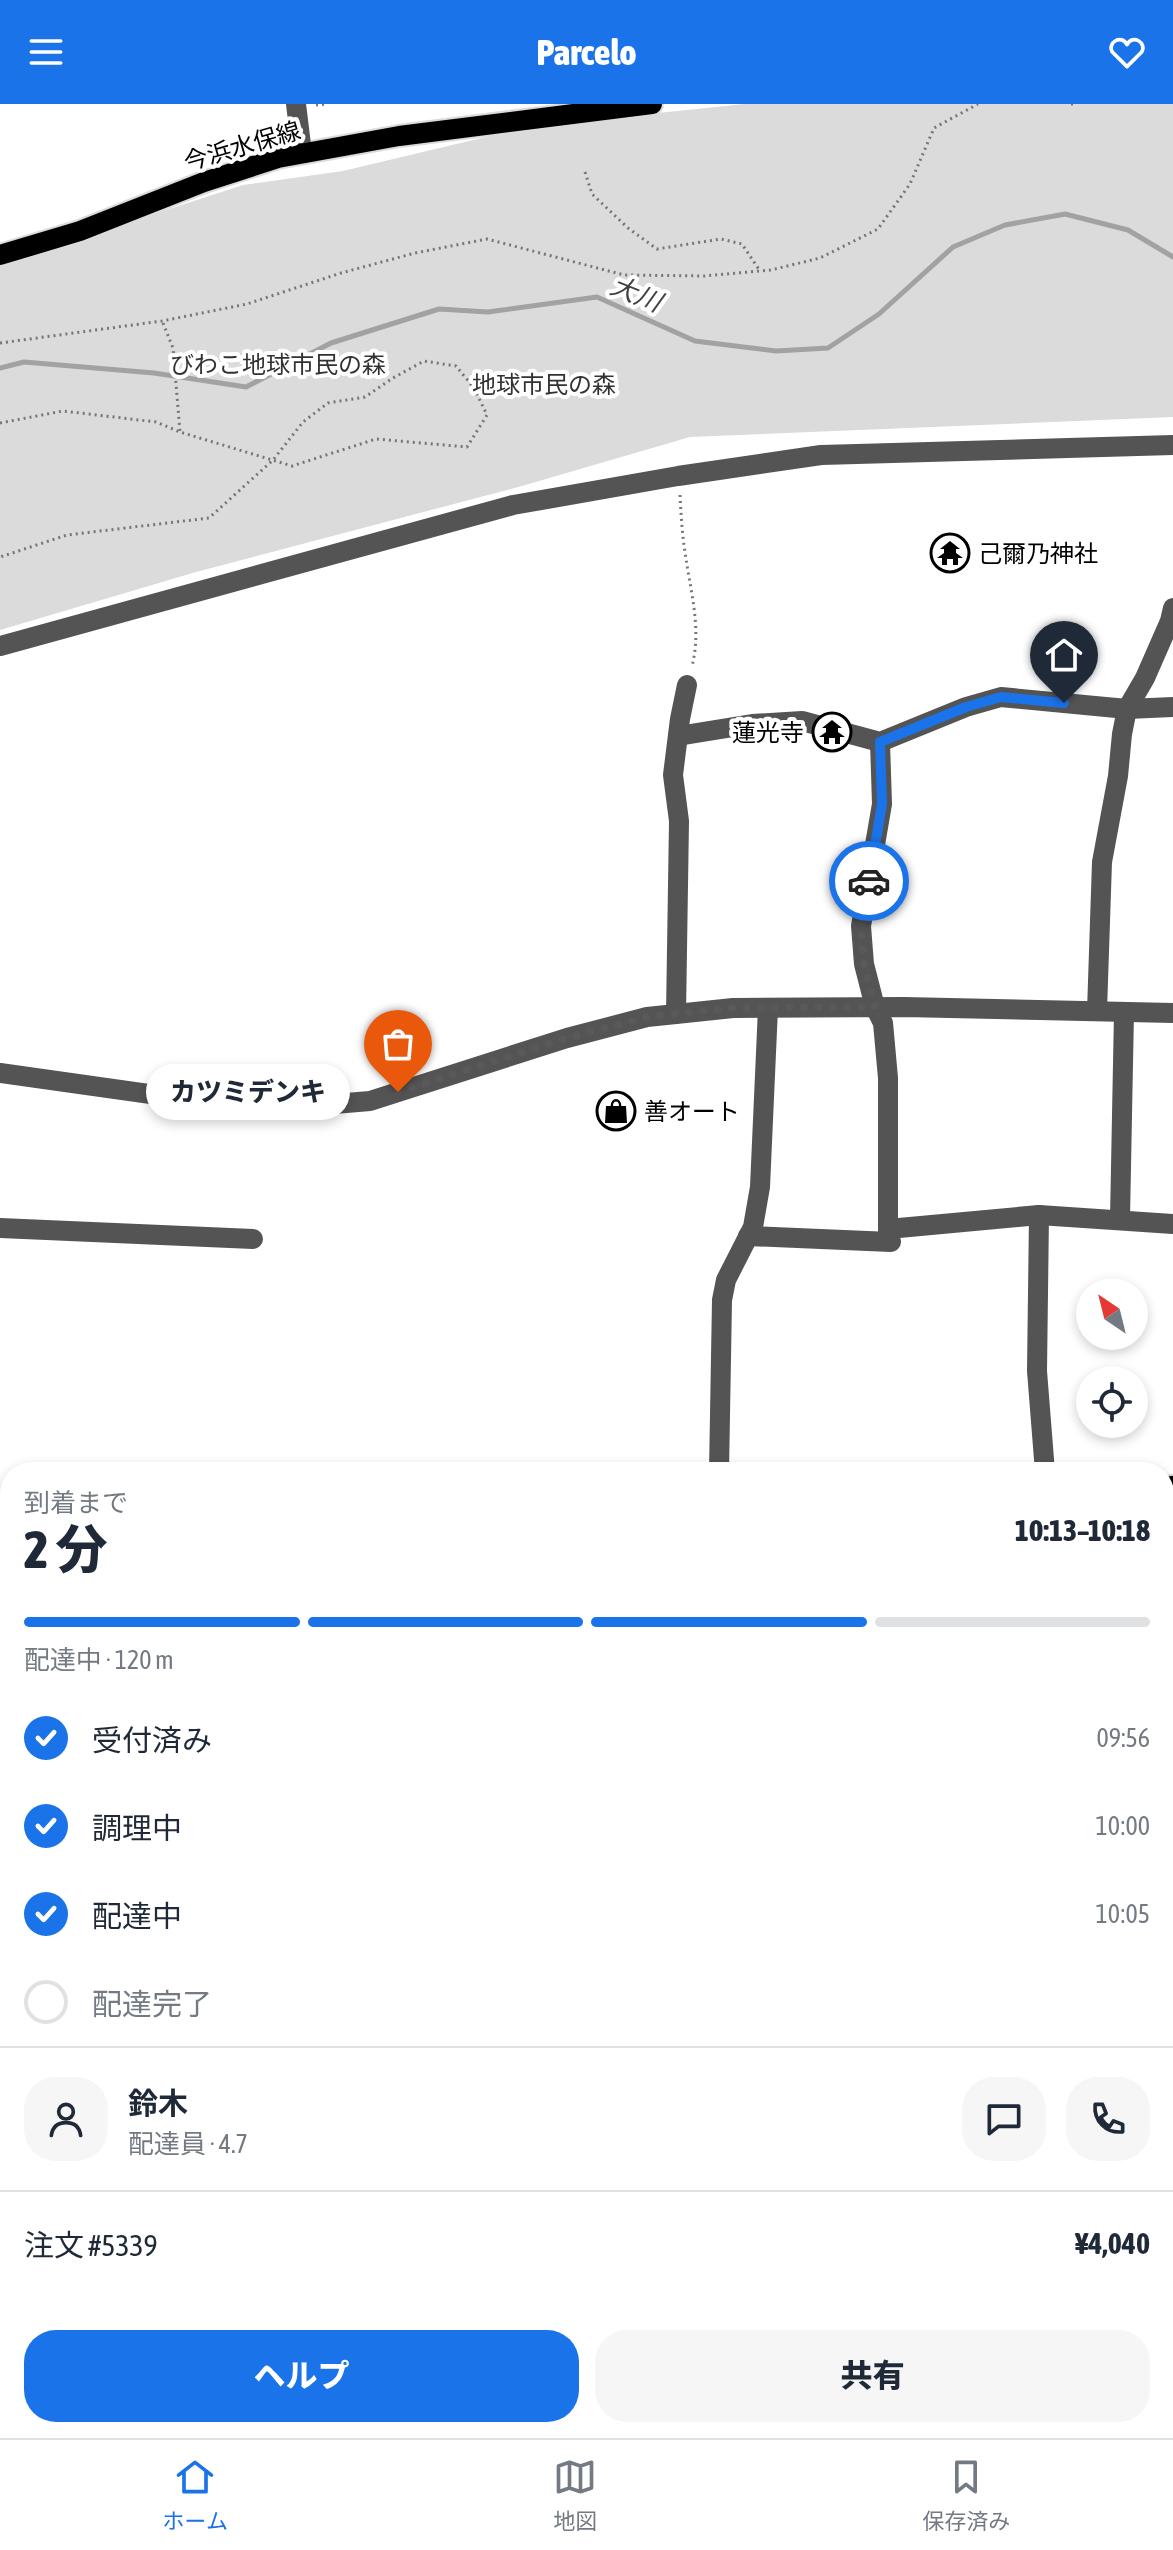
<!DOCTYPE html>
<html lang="ja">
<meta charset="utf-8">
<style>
body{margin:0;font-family:"Asap Condensed","Noto Sans JP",sans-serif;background:#f6f6f7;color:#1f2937;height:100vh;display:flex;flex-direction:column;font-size:30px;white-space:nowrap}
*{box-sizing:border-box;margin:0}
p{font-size:26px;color:#747a83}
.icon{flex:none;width:44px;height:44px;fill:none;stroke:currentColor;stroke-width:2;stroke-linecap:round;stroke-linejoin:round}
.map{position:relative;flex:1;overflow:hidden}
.side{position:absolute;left:0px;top:1358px;width:1174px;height:976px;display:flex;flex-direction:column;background:#fff;border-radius:32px 32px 0 0;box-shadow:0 4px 12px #0003}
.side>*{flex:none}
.needle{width:52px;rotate:325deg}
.fabs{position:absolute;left:1076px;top:1174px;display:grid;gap:16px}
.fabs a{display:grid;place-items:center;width:72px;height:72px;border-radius:50%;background:#fff;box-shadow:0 4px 12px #0003;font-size:40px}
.pin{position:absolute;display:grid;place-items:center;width:68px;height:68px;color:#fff;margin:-82px -34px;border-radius:50% 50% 50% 0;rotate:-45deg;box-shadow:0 0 8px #0007}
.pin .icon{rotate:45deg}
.courier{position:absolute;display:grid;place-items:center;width:80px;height:80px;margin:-40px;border:6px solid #1a73e8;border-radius:50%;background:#fff;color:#222;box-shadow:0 2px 10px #0007}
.bubble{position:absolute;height:56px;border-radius:28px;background:#fff;box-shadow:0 4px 12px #0003;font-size:26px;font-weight:800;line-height:56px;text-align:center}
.summary em{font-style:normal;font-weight:800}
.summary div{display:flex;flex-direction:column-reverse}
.summary{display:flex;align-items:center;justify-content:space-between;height:136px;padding:0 24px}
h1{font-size:52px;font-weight:800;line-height:60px}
.bar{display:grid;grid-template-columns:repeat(4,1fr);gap:12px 8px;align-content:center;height:96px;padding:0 24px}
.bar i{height:10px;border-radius:6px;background:#e0e1e3}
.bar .on{background:#1a73e8}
.bar p{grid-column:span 4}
.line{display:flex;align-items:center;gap:20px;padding:0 24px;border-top:2px solid #e0e1e3}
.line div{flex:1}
.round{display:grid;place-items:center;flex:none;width:84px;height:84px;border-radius:32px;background:#f6f6f7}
ol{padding:0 24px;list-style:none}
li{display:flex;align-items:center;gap:24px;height:88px}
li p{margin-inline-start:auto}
li .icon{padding:8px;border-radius:50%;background:#1a73e8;color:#fff;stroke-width:4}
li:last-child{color:#747a83}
li i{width:44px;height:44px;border:4px solid #e0e1e3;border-radius:50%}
.button{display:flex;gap:16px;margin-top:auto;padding:16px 24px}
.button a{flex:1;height:92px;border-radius:32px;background:#1a73e8;color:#fff;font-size:32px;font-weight:800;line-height:92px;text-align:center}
.button a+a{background:#f6f6f7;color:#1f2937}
header{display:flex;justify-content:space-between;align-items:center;height:104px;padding:0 24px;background:#1a73e8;color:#fff;font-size:36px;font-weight:800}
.dock{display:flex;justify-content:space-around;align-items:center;height:112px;border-top:2px solid #e0e1e3;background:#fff;font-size:22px;color:#747a83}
.dock a{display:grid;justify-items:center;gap:4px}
.dock .on{color:#1a73e8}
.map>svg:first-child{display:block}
.green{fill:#dbdbdb}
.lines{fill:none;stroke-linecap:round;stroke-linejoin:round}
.stream{stroke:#a2a2a2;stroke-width:5}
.river{stroke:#a2a2a2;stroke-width:32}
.major-casing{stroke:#dbdbdb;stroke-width:24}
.highway-casing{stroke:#dbdbdb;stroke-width:28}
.path{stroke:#767676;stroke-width:3;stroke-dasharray:2 4;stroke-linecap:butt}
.minor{stroke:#545454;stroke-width:20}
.major{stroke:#000;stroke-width:20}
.highway{stroke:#000;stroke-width:24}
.done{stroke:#595959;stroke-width:8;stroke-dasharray:0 14.4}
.route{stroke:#1a73e8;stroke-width:10}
.labels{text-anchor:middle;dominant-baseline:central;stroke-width:8;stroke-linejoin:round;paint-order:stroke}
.street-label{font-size:24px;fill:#000;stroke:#fff}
.park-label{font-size:24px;fill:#323232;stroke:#fff}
.poi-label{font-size:24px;fill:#000;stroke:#fff;text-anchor:start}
.water-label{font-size:26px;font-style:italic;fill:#434343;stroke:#fff}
</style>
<header><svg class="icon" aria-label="menu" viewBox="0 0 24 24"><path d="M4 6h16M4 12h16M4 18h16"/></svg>Parcelo<svg class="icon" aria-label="heart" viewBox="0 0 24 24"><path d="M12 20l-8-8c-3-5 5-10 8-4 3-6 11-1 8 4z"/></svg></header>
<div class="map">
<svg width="1173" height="2334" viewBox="0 0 1173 2334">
<rect width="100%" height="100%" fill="#fff"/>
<!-- green -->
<path class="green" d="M745 0H1173V313L690 333 522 382 196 468 0 526V160L243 81 343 67 532 22Z"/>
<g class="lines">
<!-- stream -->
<g class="stream">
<path d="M0 264 24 258 154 269 246 283 331 239 439 205 488 208 597 193 695 237 776 247 828 244 879 210 953 143 1005 121 1065 110 1128 126 1173 153"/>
<path d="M1164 2276 1173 2275"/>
<path d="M448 2334 571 2324"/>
</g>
<!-- river -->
<g class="river">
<path d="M1164 1411H1173"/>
<path d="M0 1516 10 1515"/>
</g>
<defs>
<path id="major" d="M0 151 80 127 204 78 278 54 399 32 652 0"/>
<g id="highway">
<path d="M1164 1385 1173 1384"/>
<path d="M0 1472 10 1469"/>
</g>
</defs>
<!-- major casing -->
<use href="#major" class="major-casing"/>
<!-- highway casing -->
<use href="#highway" class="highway-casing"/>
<!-- path -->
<g class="path">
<path d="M1071 0H1073"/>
<path d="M316 1 328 0"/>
<path d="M585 68 592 90 628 124 657 145 721 135 742 140 760 167"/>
<path d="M163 219 173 244 180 328"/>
<path d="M0 239 162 217 247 200 341 169 415 149 487 135 624 171 704 172 771 166 820 154 878 125 910 80 934 24 978 0"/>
<path d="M0 319 63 307 156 318 180 328 292 362 376 335 467 343 487 311 474 284 456 262 424 257 393 274 365 293 328 299 303 318 273 356 209 414 67 431 0 453"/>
<path d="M680 391C681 410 682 429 685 448 690 486 702 524 692 562"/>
<path d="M0 1732 10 1734"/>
<path d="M763 2324 764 2334"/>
</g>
<!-- minor -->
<g class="minor">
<path d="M296 0 302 49"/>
<path d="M0 542 513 401 678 372 821 351 1173 341"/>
<path d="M678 632 752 620 802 617 880 638 966 603 1001 593 1127 605 1173 603"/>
<path d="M1097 907 1102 758 1118 672 1122 630 1127 605 1145 574 1170 517 1173 504"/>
<path d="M676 910 679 717 673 671 680 615 687 581"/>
<path d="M0 969 263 1006 370 997 567 934 647 913 676 910 733 904 904 903 1173 909"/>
<path d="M1120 1115 1124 908"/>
<path d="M0 1124 253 1135"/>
<path d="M888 1125 1039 1111"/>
<path d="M748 1132 891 1138 888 1125V974L883 919 875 903 864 860 861 822 882 700 880 638"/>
<path d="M719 1368 722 1196 726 1176 753 1123 760 1083 768 904"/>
<path d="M1045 1368 1037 1267 1039 1111 1173 1120"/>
<path d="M1164 2259 1173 2258"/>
<path d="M257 2334 366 2324"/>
</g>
<!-- major -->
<use href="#major" class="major"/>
<!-- highway -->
<use href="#highway" class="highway"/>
</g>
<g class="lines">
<!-- done -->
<path class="done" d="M398 988 567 934 647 913 733 904 875 903 864 860 861 822 869 777"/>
<!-- route -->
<path class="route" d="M869 777 882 700 880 638 966 603 1001 593 1064 599"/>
</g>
<!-- icons -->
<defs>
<symbol id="temple-ring" viewBox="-11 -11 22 22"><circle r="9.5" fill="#fff" stroke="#000" stroke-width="1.5"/><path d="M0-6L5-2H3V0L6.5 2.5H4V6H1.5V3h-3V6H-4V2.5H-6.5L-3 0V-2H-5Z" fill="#000"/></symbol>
<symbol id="shop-ring" viewBox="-11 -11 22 22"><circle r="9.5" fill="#fff" stroke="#000" stroke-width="1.5"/><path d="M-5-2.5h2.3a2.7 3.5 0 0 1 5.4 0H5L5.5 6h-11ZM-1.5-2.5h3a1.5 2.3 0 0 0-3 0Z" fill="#000"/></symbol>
</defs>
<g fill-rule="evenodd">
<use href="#temple-ring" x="928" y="427" width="44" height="44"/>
<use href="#temple-ring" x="810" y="606" width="44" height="44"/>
<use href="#shop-ring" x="594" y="985" width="44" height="44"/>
</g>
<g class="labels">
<!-- street labels -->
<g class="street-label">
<text transform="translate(242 42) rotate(-16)">今浜水保線</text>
</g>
<!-- park labels -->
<g class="park-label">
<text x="278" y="260">びわこ地球市民の森</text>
<text x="544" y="280">地球市民の森</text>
</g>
<!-- poi labels -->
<g class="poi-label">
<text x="978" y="449">己爾乃神社</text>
<text x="804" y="628" text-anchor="end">蓮光寺</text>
<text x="644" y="1007">善オート</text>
</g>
<!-- water labels -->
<g class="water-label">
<text transform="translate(636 190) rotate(22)">大川</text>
</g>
</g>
</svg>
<div class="fabs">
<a><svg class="needle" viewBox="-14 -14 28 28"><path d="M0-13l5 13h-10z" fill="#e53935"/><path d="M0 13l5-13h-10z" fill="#747a83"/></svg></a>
<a><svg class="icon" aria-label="locate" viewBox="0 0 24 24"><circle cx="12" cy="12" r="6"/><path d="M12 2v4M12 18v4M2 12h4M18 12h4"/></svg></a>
</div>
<div class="pin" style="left:398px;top:988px;background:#ea580c"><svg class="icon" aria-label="bag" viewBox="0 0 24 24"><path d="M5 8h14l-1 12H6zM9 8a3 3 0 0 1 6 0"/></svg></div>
<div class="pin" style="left:1064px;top:599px;background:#1f2937"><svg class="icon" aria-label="home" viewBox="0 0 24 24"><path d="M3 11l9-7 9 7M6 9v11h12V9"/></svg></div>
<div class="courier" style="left:869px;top:777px"><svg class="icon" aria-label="car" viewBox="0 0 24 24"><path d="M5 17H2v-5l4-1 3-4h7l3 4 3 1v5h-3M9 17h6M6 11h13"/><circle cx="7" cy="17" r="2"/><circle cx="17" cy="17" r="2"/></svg></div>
<div class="bubble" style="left:146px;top:960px;width:204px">カツミデンキ</div>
<section class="side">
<div class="summary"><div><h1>2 分</h1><p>到着まで</p></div><em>10:13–10:18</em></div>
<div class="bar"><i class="on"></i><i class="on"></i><i class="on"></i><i></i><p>配達中 · 120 m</p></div>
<ol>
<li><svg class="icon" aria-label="check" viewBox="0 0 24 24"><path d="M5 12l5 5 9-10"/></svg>受付済み<p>09:56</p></li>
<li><svg class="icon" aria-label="check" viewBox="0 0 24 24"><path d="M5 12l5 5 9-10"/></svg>調理中<p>10:00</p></li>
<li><svg class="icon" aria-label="check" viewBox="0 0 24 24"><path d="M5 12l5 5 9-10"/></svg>配達中<p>10:05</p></li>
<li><i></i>配達完了</li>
</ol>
<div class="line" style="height:144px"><a class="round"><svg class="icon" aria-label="person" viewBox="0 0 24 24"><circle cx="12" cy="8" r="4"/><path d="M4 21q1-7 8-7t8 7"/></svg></a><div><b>鈴木</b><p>配達員 · 4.7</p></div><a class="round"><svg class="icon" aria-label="chat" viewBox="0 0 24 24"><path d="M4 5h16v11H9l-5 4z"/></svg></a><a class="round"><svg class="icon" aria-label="phone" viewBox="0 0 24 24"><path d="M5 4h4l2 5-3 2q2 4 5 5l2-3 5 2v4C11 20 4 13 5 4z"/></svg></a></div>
<div class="line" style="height:104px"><div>注文 #5339</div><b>¥4,040</b></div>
<div class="button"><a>ヘルプ</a><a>共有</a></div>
</section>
</div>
<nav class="dock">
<a class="on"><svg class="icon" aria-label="home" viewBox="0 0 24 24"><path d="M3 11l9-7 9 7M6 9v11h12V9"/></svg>ホーム</a>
<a><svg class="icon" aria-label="map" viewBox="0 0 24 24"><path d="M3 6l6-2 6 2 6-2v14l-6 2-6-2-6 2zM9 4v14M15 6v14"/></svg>地図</a>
<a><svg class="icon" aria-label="saved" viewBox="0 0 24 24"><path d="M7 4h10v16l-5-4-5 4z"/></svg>保存済み</a>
</nav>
